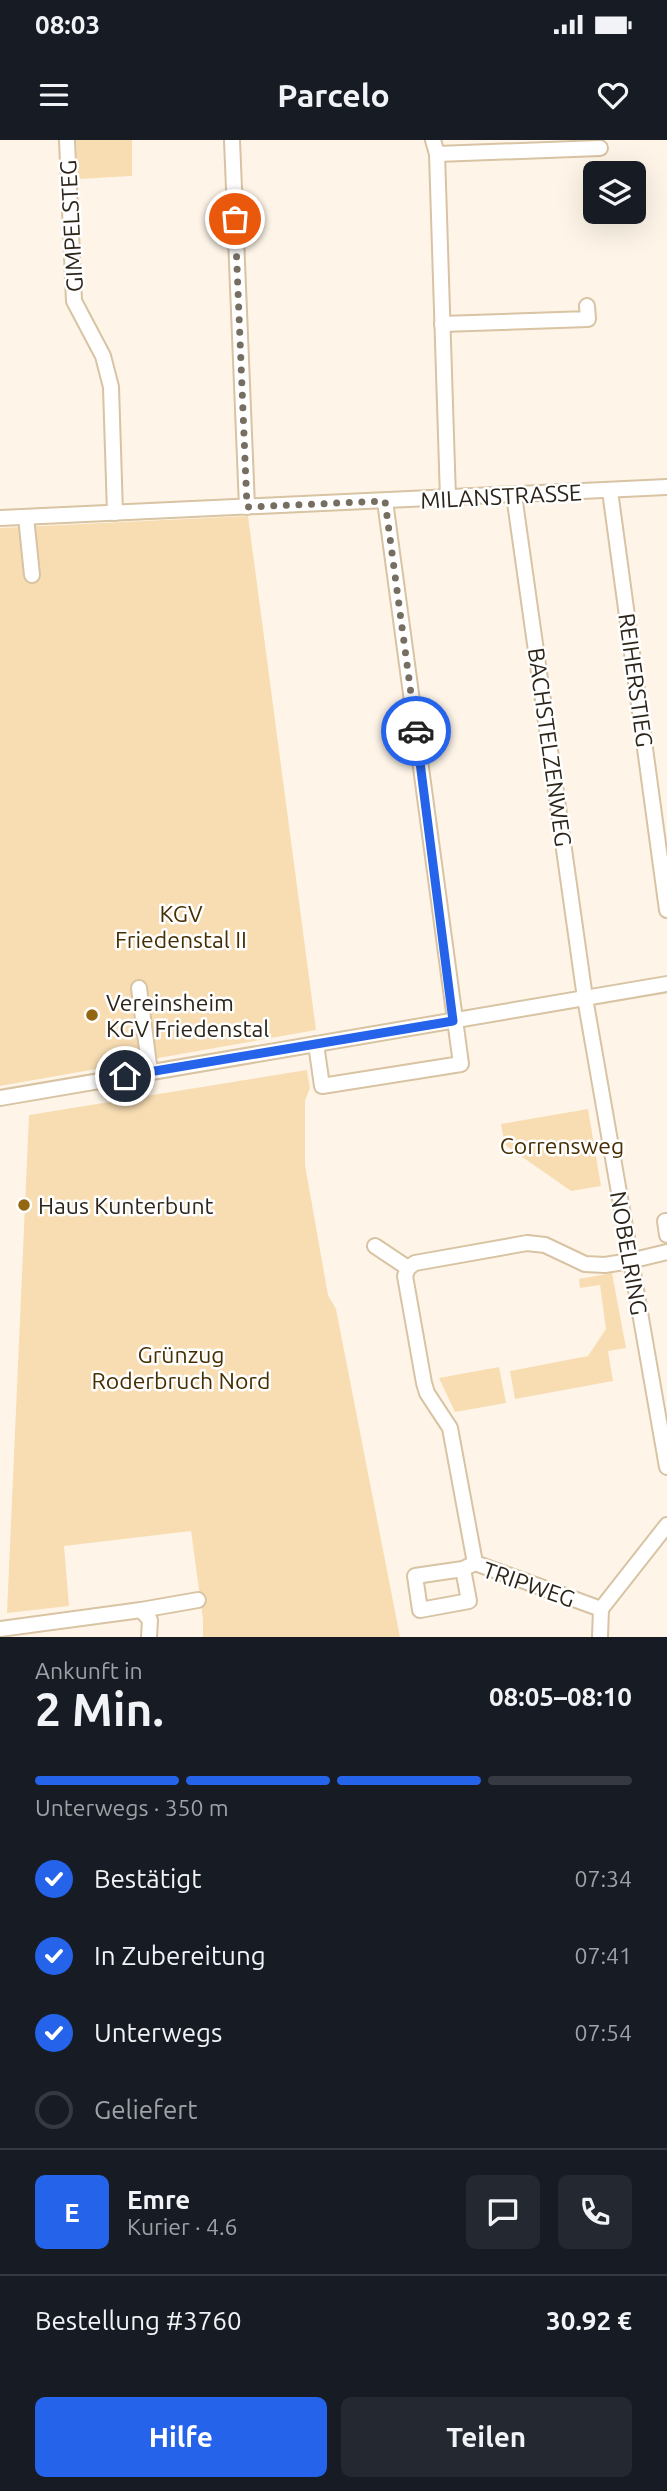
<!DOCTYPE html>
<html lang="de">
<meta charset="utf-8">
<style>
body{margin:0;font-family:Ubuntu,sans-serif;background:#242831;color:#f1f3f6;height:100vh;display:flex;flex-direction:column;font-size:26px;white-space:nowrap}
*{box-sizing:border-box;margin:0}
p{font-size:23px;color:#9ea1a6}
.icon{flex:none;width:38px;height:38px;fill:none;stroke:currentColor;stroke-width:2;stroke-linecap:round;stroke-linejoin:round}
.map{position:relative;height:1497px;overflow:hidden}
.drawer{display:flex;flex-direction:column;background:#171b24;flex:1}
.drawer>*{flex:none}
.tools{position:absolute;left:583px;top:21px;display:grid;gap:14px}
.tools a{display:grid;place-items:center;width:63px;height:63px;border-radius:10px;background:#171b24;box-shadow:0 7px 28px #0002;font-size:35px}
.pin{position:absolute;display:grid;place-items:center;width:60px;height:60px;color:#fff;margin:-30px;border:4px solid #fff;border-radius:50%;box-shadow:0 2px 7px #0007}
.courier{position:absolute;display:grid;place-items:center;width:70px;height:70px;margin:-35px;border:5px solid #2563eb;border-radius:50%;background:#fff;color:#222;box-shadow:0 2px 9px #0007}
.summary em{font-style:normal;font-weight:700}
.summary div{display:flex;flex-direction:column-reverse}
.summary{display:flex;align-items:center;justify-content:space-between;height:119px;padding:0 35px}
h1{font-size:46px;font-weight:700;line-height:52px}
.bar{display:grid;grid-template-columns:repeat(4,1fr);gap:10px 7px;align-content:center;height:84px;padding:0 35px}
.bar i{height:9px;border-radius:5px;background:#363941}
.bar .selected{background:#2563eb}
.bar p{grid-column:span 4}
.line{display:flex;align-items:center;gap:18px;padding:0 35px;border-top:2px solid #363941}
.line div{flex:1}
.round{display:grid;place-items:center;flex:none;width:74px;height:74px;border-radius:10px;background:#242831}
ol{padding:0 35px;list-style:none}
li{display:flex;align-items:center;gap:21px;height:77px}
li p{margin-inline-start:auto}
li .icon{padding:7px;border-radius:50%;background:#2563eb;color:#fff;stroke-width:4}
li:last-child{color:#9ea1a6}
li i{width:38px;height:38px;border:4px solid #363941;border-radius:50%}
.button{display:flex;gap:14px;margin-top:auto;padding:14px 35px}
.button a{flex:1;height:80px;border-radius:10px;background:#2563eb;color:#fff;font-size:28px;font-weight:700;line-height:80px;text-align:center}
.button a+a{background:#242831;color:#f1f3f6}
.status{display:flex;justify-content:space-between;align-items:center;height:49px;padding:0 35px;background:#171b24;direction:ltr}
.status svg{height:19px;fill:currentColor}
header{display:flex;justify-content:space-between;align-items:center;height:91px;padding:0 35px;background:#171b24;font-size:32px;font-weight:700}
.map>svg:first-child{display:block}
.green{fill:#f8ddb3}
.lines{fill:none;stroke-linecap:round;stroke-linejoin:round}
.minor-casing{stroke:#d8c3a3;stroke-width:18}
.minor{stroke:#fff;stroke-width:14}
.done{stroke:#766e61;stroke-width:7;stroke-dasharray:0 12.6}
.route{stroke:#2563eb;stroke-width:9}
.poi-dot{fill:#936712;stroke:#fff;stroke-width:2.5}
.labels{text-anchor:middle;dominant-baseline:central;stroke-width:5;stroke-linejoin:round;paint-order:stroke}
.street-label{font-size:23px;fill:#2d2519;stroke:#fff}
.park-label{font-size:23px;fill:#462e00;stroke:#fff}
.poi-label{font-size:23px;fill:#2d2519;stroke:#fff;text-anchor:start}
</style>
<div class="status"><b>08:03</b><svg viewBox="0 0 49 12"><path d="M0 12V9h3v3zM5 12V6h3v6zM10 12V3h3v9zM15 12V0h3v12zM26 1h20v11H26zM47 4h2v5h-2z"/></svg></div>
<header><svg class="icon" aria-label="menu" viewBox="0 0 24 24"><path d="M4 6h16M4 12h16M4 18h16"/></svg>Parcelo<svg class="icon" aria-label="heart" viewBox="0 0 24 24"><path d="M12 20l-8-8c-3-5 5-10 8-4 3-6 11-1 8 4z"/></svg></header>
<div class="map">
<svg width="667" height="1497" viewBox="0 0 667 1497">
<rect width="100%" height="100%" fill="#fef5e8"/>
<!-- green -->
<g class="green">
<path d="M76 0H132V36L78 39Z"/>
<path d="M248 376 316 890 0 946V388Z"/>
<path d="M307 930 310 948 305 961V1025L328 1155 336 1169 400 1497H203V1479L191 1391 64 1406 69 1466 7 1473 29 975Z"/>
<path d="M588 969 601 1046 571 1051 505 1005 501 984Z"/>
<path d="M612 1133 626 1208 608 1211 613 1241 515 1259 510 1231 588 1216 606 1189 600 1145 580 1148 579 1139Z"/>
<path d="M499 1227 506 1263 455 1272 439 1238Z"/>
</g>
<g class="lines">
<defs>
<g id="minor">
<path d="M67 0 74 161 103 216 111 247 115 373"/>
<path d="M232 0 247 367"/>
<path d="M433 0 437 14 448 358"/>
<path d="M437 14 600 8"/>
<path d="M442 184 588 179 587 166"/>
<path d="M610 351 667 770"/>
<path d="M514 355 585 858 667 1327"/>
<path d="M26 377 32 435"/>
<path d="M0 378 667 347"/>
<path d="M139 848 150 932"/>
<path d="M316 904 322 946 461 924 385 361"/>
<path d="M0 958 667 844"/>
<path d="M667 1081H665L667 1095"/>
<path d="M375 1106 408 1128"/>
<path d="M475 1423 450 1288 427 1253 424 1243 405 1136 408 1128 415 1123 527 1103 545 1105 585 1124 605 1125 630 1121 667 1112"/>
<path d="M463 1429 469 1461 420 1470 415 1436 463 1429 475 1423 601 1469"/>
<path d="M141 1470 198 1460"/>
<path d="M0 1489 141 1470 150 1480 149 1497"/>
<path d="M600 1497 601 1469 667 1385"/>
</g>
</defs>
<!-- minor casing -->
<use href="#minor" class="minor-casing"/>
<!-- minor -->
<use href="#minor" class="minor"/>
</g>
<g class="lines">
<!-- done -->
<path class="done" d="M235 79 247 367 385 361 416 591"/>
<!-- route -->
<path class="route" d="M125 936 453 881 416 591"/>
</g>
<!-- markers -->
<g class="poi-dot">
<circle cx="92" cy="875" r="7"/>
<circle cx="24" cy="1065" r="7"/>
</g>
<g class="labels">
<!-- street labels -->
<g class="street-label">
<text transform="translate(71 86) rotate(-93)">GIMPELSTEG</text>
<text transform="translate(501 356) rotate(-3)">MILANSTRASSE</text>
<text transform="translate(636 540) rotate(82)">REIHERSTIEG</text>
<text transform="translate(550 607) rotate(82)">BACHSTELZENWEG</text>
<text transform="translate(629 1113) rotate(80)">NOBELRING</text>
<text transform="translate(529 1444) rotate(19)">TRIPWEG</text>
</g>
<!-- park labels -->
<g class="park-label">
<text x="181" y="773">KGV<tspan x="181" dy="26">Friedenstal II</tspan></text>
<text x="562" y="1005">Corrensweg</text>
<text x="181" y="1214">Grünzug<tspan x="181" dy="26">Roderbruch Nord</tspan></text>
</g>
<!-- poi labels -->
<g class="poi-label">
<text x="106" y="862">Vereinsheim<tspan x="106" dy="26">KGV Friedenstal</tspan></text>
<text x="38" y="1065">Haus Kunterbunt</text>
</g>
</g>
</svg>
<div class="tools">
<a><svg class="icon" aria-label="layers" viewBox="0 0 24 24"><path d="M12 4l9 5-9 5-9-5zM3 14l9 5 9-5"/></svg></a>
</div>
<div class="pin" style="left:235px;top:79px;background:#ea580c"><svg class="icon" aria-label="bag" viewBox="0 0 24 24"><path d="M5 8h14l-1 12H6zM9 8a3 3 0 0 1 6 0"/></svg></div>
<div class="pin" style="left:125px;top:936px;background:#1f2937"><svg class="icon" aria-label="home" viewBox="0 0 24 24"><path d="M3 11l9-7 9 7M6 9v11h12V9"/></svg></div>
<div class="courier" style="left:416px;top:591px"><svg class="icon" aria-label="car" viewBox="0 0 24 24"><path d="M5 17H2v-5l4-1 3-4h7l3 4 3 1v5h-3M9 17h6M6 11h13"/><circle cx="7" cy="17" r="2"/><circle cx="17" cy="17" r="2"/></svg></div>
</div>
<section class="drawer">
<div class="summary"><div><h1>2 Min.</h1><p>Ankunft in</p></div><em>08:05–08:10</em></div>
<div class="bar"><i class="selected"></i><i class="selected"></i><i class="selected"></i><i></i><p>Unterwegs · 350 m</p></div>
<ol>
<li><svg class="icon" aria-label="check" viewBox="0 0 24 24"><path d="M5 12l5 5 9-10"/></svg>Bestätigt<p>07:34</p></li>
<li><svg class="icon" aria-label="check" viewBox="0 0 24 24"><path d="M5 12l5 5 9-10"/></svg>In Zubereitung<p>07:41</p></li>
<li><svg class="icon" aria-label="check" viewBox="0 0 24 24"><path d="M5 12l5 5 9-10"/></svg>Unterwegs<p>07:54</p></li>
<li><i></i>Geliefert</li>
</ol>
<div class="line" style="height:126px"><b class="round" style="background:#2563eb;color:#fff">E</b><div><b>Emre</b><p>Kurier · 4.6</p></div><a class="round"><svg class="icon" aria-label="chat" viewBox="0 0 24 24"><path d="M4 5h16v11H9l-5 4z"/></svg></a><a class="round"><svg class="icon" aria-label="phone" viewBox="0 0 24 24"><path d="M5 4h4l2 5-3 2q2 4 5 5l2-3 5 2v4C11 20 4 13 5 4z"/></svg></a></div>
<div class="line" style="height:91px"><div>Bestellung #3760</div><b>30.92 €</b></div>
<div class="button"><a>Hilfe</a><a>Teilen</a></div>
</section>
